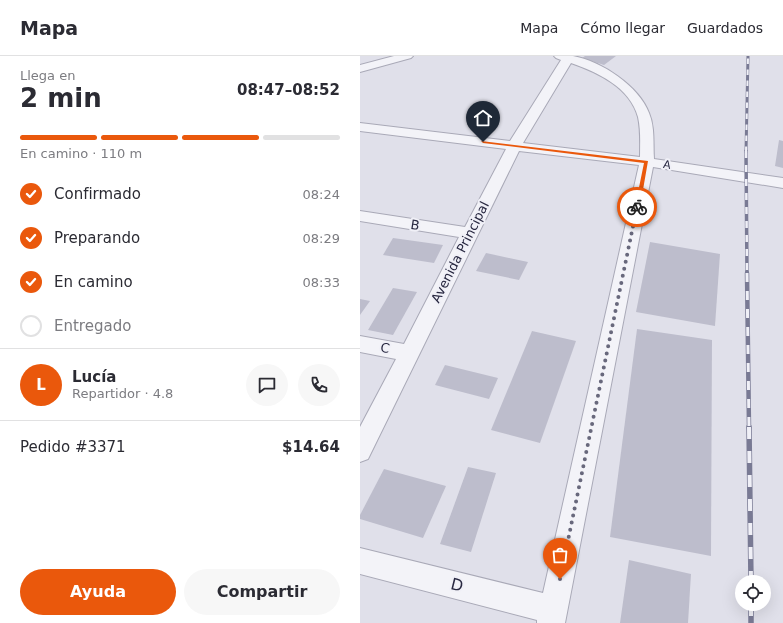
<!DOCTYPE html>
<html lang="es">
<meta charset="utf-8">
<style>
body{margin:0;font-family:"DejaVu Sans",sans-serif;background:#f7f7f7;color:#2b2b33;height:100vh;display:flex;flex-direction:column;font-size:15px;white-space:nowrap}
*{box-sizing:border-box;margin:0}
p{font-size:13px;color:#7c7c81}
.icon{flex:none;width:22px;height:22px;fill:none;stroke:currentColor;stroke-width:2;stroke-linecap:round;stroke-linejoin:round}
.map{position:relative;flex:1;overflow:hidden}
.details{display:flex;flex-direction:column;background:#fff;width:360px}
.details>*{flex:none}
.tools{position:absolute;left:375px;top:519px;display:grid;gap:8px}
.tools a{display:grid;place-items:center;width:36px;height:36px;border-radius:50%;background:#fff;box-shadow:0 4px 16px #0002;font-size:20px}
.pin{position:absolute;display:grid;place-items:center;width:34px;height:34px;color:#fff;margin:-41px -17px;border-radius:50% 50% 50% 0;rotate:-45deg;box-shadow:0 0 4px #0007}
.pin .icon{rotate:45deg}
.courier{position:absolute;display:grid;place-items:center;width:40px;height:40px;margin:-20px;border:3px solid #ea580c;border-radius:50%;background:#fff;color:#222;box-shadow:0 1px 5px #0007}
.summary em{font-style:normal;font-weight:700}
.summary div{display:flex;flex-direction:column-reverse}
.summary{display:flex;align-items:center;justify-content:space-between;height:68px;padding:0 20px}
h1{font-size:26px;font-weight:700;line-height:30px}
.bar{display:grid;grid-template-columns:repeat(4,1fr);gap:6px 4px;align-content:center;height:48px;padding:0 20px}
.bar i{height:5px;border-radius:3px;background:#e1e1e2}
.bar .current{background:#ea580c}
.bar p{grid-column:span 4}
.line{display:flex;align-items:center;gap:10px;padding:0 20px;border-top:1px solid #e1e1e2}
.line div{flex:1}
.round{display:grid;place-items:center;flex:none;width:42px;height:42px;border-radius:21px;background:#f7f7f7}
ol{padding:0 20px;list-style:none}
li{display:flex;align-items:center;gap:12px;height:44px}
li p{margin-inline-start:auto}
li .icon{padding:4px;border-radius:50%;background:#ea580c;color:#fff;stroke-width:4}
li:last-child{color:#7c7c81}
li i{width:22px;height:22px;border:2px solid #e1e1e2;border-radius:50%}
.primary-button{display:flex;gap:8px;margin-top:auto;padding:8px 20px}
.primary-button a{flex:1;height:46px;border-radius:24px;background:#ea580c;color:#fff;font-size:16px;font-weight:700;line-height:46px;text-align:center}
.primary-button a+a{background:#f7f7f7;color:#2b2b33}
header{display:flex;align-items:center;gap:24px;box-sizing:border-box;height:56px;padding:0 20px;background:#fff;border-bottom:1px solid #e1e1e2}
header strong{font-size:19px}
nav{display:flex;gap:22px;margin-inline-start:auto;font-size:14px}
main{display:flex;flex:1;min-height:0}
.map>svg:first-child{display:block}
.building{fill:#bdbdcc}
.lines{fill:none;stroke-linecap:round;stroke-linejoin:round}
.street-casing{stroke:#a9a9b7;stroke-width:2}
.street{fill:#f3f3f8;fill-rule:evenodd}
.rail-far3-casing{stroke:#797a94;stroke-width:3}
.rail-far2-casing{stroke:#797a94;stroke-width:3.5}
.rail-far1-casing{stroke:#797a94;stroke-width:4.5}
.rail-casing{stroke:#797a94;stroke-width:5.5}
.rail-far3{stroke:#f0f0f7;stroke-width:2;stroke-dasharray:5.5;stroke-linecap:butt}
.rail-far2{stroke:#f0f0f7;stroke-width:2.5;stroke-dasharray:7;stroke-linecap:butt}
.rail-far1{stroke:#f0f0f7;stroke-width:3;stroke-dasharray:9;stroke-linecap:butt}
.rail{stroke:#f0f0f7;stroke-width:4;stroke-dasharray:12;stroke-linecap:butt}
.route{fill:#ea580c}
.done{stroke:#68687c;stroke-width:4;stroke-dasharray:0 7.2}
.labels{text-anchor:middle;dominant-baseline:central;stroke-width:4;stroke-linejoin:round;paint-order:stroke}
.far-street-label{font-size:11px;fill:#282841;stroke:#f0f0f7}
.street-label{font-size:13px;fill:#282841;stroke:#f0f0f7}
.near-street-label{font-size:16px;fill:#282841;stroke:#f0f0f7}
</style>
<header>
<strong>Mapa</strong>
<nav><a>Mapa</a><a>Cómo llegar</a><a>Guardados</a></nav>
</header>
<main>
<section class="details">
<div class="summary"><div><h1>2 min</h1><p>Llega en</p></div><em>08:47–08:52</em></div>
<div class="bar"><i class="current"></i><i class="current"></i><i class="current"></i><i></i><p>En camino · 110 m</p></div>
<ol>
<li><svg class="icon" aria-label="check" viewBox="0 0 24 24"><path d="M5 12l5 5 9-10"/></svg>Confirmado<p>08:24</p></li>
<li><svg class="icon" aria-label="check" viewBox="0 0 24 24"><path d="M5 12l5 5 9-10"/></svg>Preparando<p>08:29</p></li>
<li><svg class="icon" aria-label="check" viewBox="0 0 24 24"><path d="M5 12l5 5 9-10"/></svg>En camino<p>08:33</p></li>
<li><i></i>Entregado</li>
</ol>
<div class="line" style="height:72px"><b class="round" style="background:#ea580c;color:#fff">L</b><div><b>Lucía</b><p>Repartidor · 4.8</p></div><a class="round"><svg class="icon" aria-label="chat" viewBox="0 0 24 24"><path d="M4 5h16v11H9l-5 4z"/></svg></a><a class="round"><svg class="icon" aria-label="phone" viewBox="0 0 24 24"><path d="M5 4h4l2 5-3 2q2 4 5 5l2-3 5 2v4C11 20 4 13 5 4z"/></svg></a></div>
<div class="line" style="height:52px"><div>Pedido #3371</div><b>$14.64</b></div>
<div class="primary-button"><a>Ayuda</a><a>Compartir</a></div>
</section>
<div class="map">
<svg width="423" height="567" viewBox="0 0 423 567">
<rect width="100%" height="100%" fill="#e0e0ea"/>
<!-- building -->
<g class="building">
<path d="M225 0H256L244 9 222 2Z"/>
<path d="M419 84 423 85V112L415 110Z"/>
<path d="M33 182 83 189 74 207 23 199Z"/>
<path d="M290 186 360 198 355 270 276 256Z"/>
<path d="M126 197 168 206 159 224 116 215Z"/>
<path d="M33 232 57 236 33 279 8 274Z"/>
<path d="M0 243 10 245 0 259Z"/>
<path d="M277 273 352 284 351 500 250 481Z"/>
<path d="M172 275 216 285 180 387 131 374Z"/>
<path d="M85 309 138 322 129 343 75 329Z"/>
<path d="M108 411 136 417 111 496 80 488Z"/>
<path d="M24 413 86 430 63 482 0 463V459Z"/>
<path d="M269 504 331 518 328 567H260Z"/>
</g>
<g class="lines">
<defs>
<g id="street">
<path d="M34 0H53L51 2 0 16V9Z"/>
<path d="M194 0C200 0 207 0 213 0 241 5 279 30 289 57 295 71 293 88 294 103L423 122V132L293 111 205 567H177V564L0 518V492L183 537 279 109 159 95 8 403 0 406V371L36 303 0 296V280L44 288 99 181 0 165V155L105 171 146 93 0 75V67L150 85 201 4 196 2ZM211 7C237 16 270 31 278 61 281 74 280 88 280 101L163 87Z"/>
</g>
</defs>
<!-- street casing -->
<use href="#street" class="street-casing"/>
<!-- street -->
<use href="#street" class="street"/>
<defs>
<path id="rail-far3" d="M386 96 388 0"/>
<path id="rail-far2" d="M386 95 387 218"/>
<path id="rail-far1" d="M387 217 389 372"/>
<g id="rail">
<path d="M389 371 391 526"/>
<path d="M391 548V567"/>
</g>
</defs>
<!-- rail-far3 casing -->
<use href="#rail-far3" class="rail-far3-casing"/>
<!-- rail-far2 casing -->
<use href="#rail-far2" class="rail-far2-casing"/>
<!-- rail-far1 casing -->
<use href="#rail-far1" class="rail-far1-casing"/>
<!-- rail casing -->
<use href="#rail" class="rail-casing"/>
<!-- rail-far3 -->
<use href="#rail-far3" class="rail-far3"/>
<!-- rail-far2 -->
<use href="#rail-far2" class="rail-far2"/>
<!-- rail-far1 -->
<use href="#rail-far1" class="rail-far1"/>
<!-- rail -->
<use href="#rail" class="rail"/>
</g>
<!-- route -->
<path class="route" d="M121 85 288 105 280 151 277 153 275 151 284 107 123 87Z"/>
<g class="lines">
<!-- done -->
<path class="done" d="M200 523 277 151"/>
</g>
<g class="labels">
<!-- far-street labels -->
<g class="far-street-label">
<text transform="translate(307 109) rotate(9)">A</text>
</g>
<!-- street labels -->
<g class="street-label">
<text transform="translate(55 169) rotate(9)">B</text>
<text transform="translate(100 196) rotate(-63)">Avenida Principal</text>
<text transform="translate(25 292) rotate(11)">C</text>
</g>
<!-- near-street labels -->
<g class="near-street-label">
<text transform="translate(97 529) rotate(14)">D</text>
</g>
</g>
</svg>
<div class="tools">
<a><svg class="icon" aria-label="locate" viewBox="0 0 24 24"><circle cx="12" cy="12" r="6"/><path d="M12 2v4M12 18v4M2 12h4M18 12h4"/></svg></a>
</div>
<div class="pin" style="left:200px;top:523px;background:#ea580c"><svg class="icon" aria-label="bag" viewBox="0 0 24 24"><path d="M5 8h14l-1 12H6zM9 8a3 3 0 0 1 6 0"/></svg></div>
<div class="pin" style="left:123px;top:86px;background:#1f2937"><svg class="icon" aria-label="home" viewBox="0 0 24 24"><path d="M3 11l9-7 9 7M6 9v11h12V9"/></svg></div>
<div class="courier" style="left:277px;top:151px"><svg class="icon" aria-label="bike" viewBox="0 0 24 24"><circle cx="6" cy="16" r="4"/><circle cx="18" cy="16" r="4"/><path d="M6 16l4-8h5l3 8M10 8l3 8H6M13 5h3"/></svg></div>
</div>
</main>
